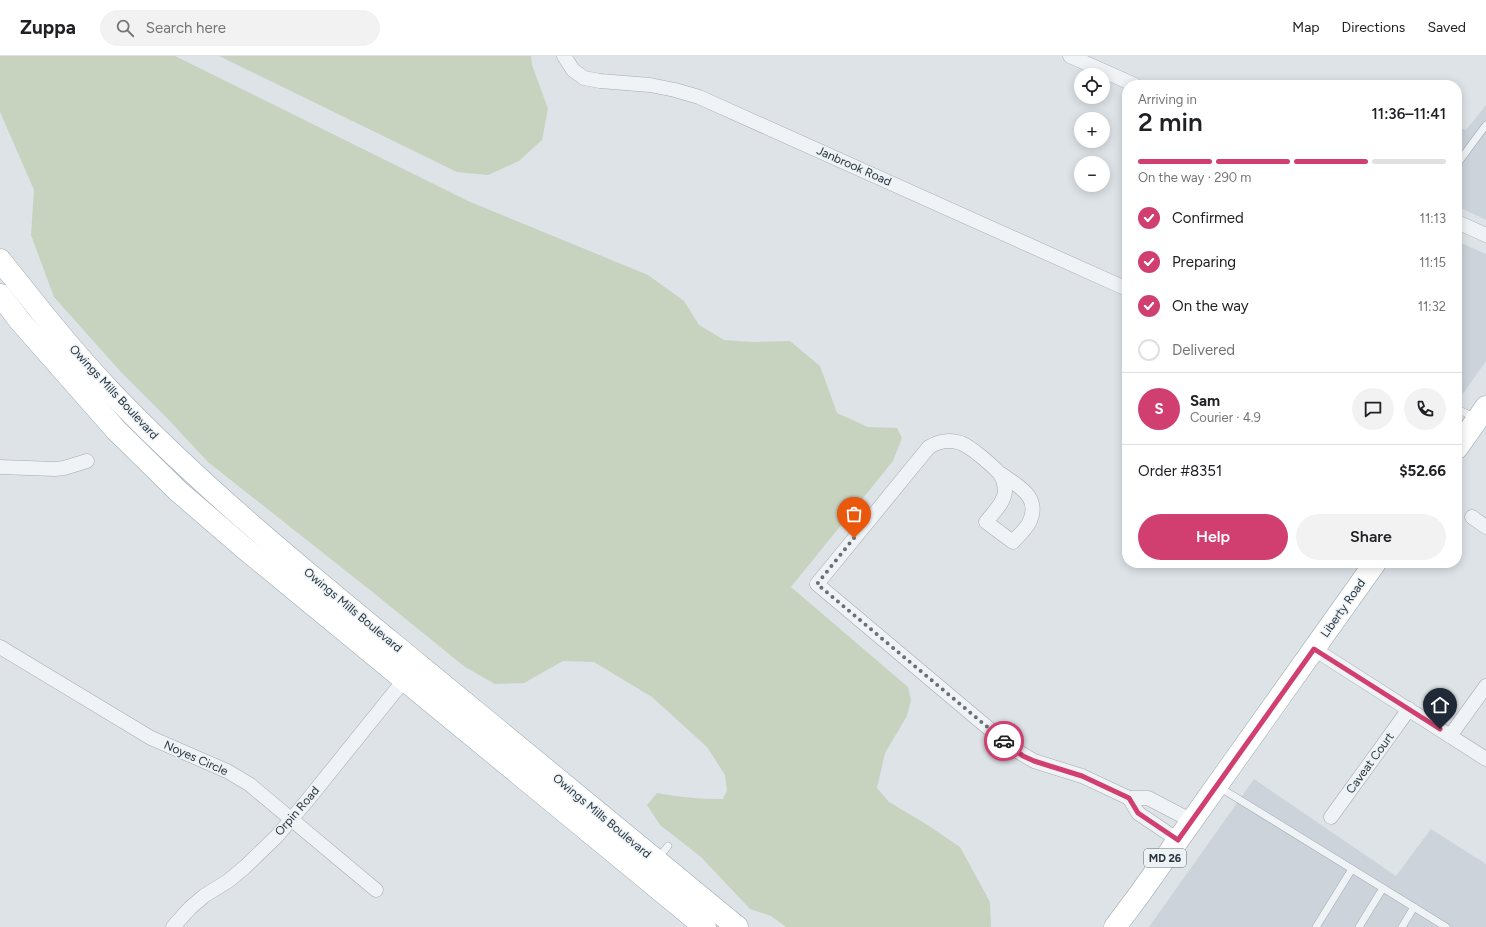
<!DOCTYPE html>
<meta charset="utf-8">
<style>
body{margin:0;font-family:Figtree,sans-serif;background:#f2f2f2;color:#202124;height:100vh;display:flex;flex-direction:column;font-size:15px;white-space:nowrap}
*{box-sizing:border-box;margin:0}
p{font-size:13px;color:#757577}
.icon{flex:none;width:22px;height:22px;fill:none;stroke:currentColor;stroke-width:2;stroke-linecap:round;stroke-linejoin:round}
.map{position:relative;flex:1;overflow:hidden}
.side{position:absolute;left:1122px;top:24px;width:340px;height:488px;display:flex;flex-direction:column;background:#fff;border-radius:16px;box-shadow:0 2px 10px #0003}
.side>*{flex:none}
.fabs{position:absolute;left:1074px;top:12px;display:grid;gap:8px}
.fabs a{display:grid;place-items:center;width:36px;height:36px;border-radius:50%;background:#fff;box-shadow:0 2px 10px #0003;font-size:20px}
.pin{position:absolute;display:grid;place-items:center;width:34px;height:34px;color:#fff;margin:-41px -17px;border-radius:50% 50% 50% 0;rotate:-45deg;box-shadow:0 0 4px #0007}
.pin .icon{rotate:45deg}
.courier{position:absolute;display:grid;place-items:center;width:40px;height:40px;margin:-20px;border:3px solid #d03f6f;border-radius:50%;background:#fff;color:#222;box-shadow:0 1px 5px #0007}
.summary em{font-style:normal;font-weight:600}
.summary div{display:flex;flex-direction:column-reverse}
.summary{display:flex;align-items:center;justify-content:space-between;height:68px;padding:0 16px}
h1{font-size:26px;font-weight:600;line-height:30px}
.bar{display:grid;grid-template-columns:repeat(4,1fr);gap:6px 4px;align-content:center;height:48px;padding:0 16px}
.bar i{height:5px;border-radius:3px;background:#e0e0e0}
.bar .active{background:#d03f6f}
.bar p{grid-column:span 4}
.line{display:flex;align-items:center;gap:10px;padding:0 16px;border-top:1px solid #e0e0e0}
.line div{flex:1}
.round{display:grid;place-items:center;flex:none;width:42px;height:42px;border-radius:21px;background:#f2f2f2}
ol{padding:0 16px;list-style:none}
li{display:flex;align-items:center;gap:12px;height:44px}
li p{margin-inline-start:auto}
li .icon{padding:4px;border-radius:50%;background:#d03f6f;color:#fff;stroke-width:4}
li:last-child{color:#757577}
li i{width:22px;height:22px;border:2px solid #e0e0e0;border-radius:50%}
.button{display:flex;gap:8px;margin-top:auto;padding:8px 16px}
.button a{flex:1;height:46px;border-radius:24px;background:#d03f6f;color:#fff;font-size:16px;font-weight:600;line-height:46px;text-align:center}
.button a+a{background:#f2f2f2;color:#202124}
header{display:flex;align-items:center;gap:24px;box-sizing:border-box;height:56px;padding:0 20px;background:#fff;border-bottom:1px solid #e0e0e0}
header strong{font-size:19px}
nav{display:flex;gap:22px;margin-inline-start:auto;font-size:14px}
.search{width:280px;height:36px;background:#f2f2f2;display:flex;align-items:center;gap:10px;box-sizing:border-box;padding:0 14px;border-radius:22px;color:#757577;font-size:15px}
.map>svg:first-child{display:block}
.built{fill:#ccd3da}
.green{fill:#c7d2bf}
.lines{fill:none;stroke-linecap:round;stroke-linejoin:round}
.lane-casing{stroke:#a3abb2;stroke-width:8}
.street-casing{stroke:#a3abb2;stroke-width:15}
.primary-casing{stroke:#9daab4;stroke-width:23}
.lane{stroke:#f0f3f6;stroke-width:7}
.street{stroke:#f0f3f6;stroke-width:14}
.primary{stroke:#fff;stroke-width:22}
.done{stroke:#67717a;stroke-width:4;stroke-dasharray:0 7.2}
.route{stroke:#d03f6f;stroke-width:5}
.labels{text-anchor:middle;dominant-baseline:central;stroke-width:3;stroke-linejoin:round;paint-order:stroke}
.shield{fill:#edf2f5;stroke:#626d76;stroke-width:1}
.shield-label{font-size:11px;font-weight:bold;fill:#27343f}
.street-label{font-size:12px;fill:#27343f;stroke:#edf2f5}
</style>
<header>
<strong>Zuppa</strong>
<div class="search"><svg class="icon" aria-label="search" viewBox="0 0 24 24"><circle cx="10" cy="10" r="6"/><path d="M15 15l6 6"/></svg>Search here</div>
<nav><a>Map</a><a>Directions</a><a>Saved</a></nav>
</header>
<div class="map">
<svg width="1486" height="871" viewBox="0 0 1486 871">
<rect width="100%" height="100%" fill="#dee3e8"/>
<!-- built -->
<g class="built">
<path d="M1486 49V164L1457 150V71L1466 74Z"/>
<path d="M1457 185 1486 198V305L1457 346Z"/>
<path d="M1254 723 1396 820 1431 773 1486 808V871H1149Z"/>
</g>
<!-- green -->
<g class="green">
<path d="M0 0H175L468 145 648 219 684 245 699 269 724 284 753 286 790 285 820 310 837 357 868 371 897 372 902 382 893 405 791 531 908 631 911 644 907 660 885 697 877 732 889 746 926 768 960 791 990 846 991 871H786L771 860 750 853 701 801 660 769 647 749 657 737C679 741 700 743 723 743L727 734 725 719 707 691 652 641 594 606 563 605 524 627 495 628 465 611 370 534 208 406 166 361 120 315 54 241 31 179 34 134 0 56Z"/>
<path d="M219 0H531L532 9 548 53 542 84 519 105 488 119 457 116Z"/>
</g>
<g class="lines">
<defs>
<g id="lane">
<path d="M1457 108 1486 69"/>
<path d="M1457 136V137"/>
<path d="M1457 353 1476 362"/>
<path d="M1219 731 1446 871"/>
<path d="M658 802 668 790"/>
<path d="M1316 871 1352 813"/>
<path d="M1359 871 1383 832"/>
<path d="M1402 871 1414 851"/>
</g>
<g id="street">
<path d="M564 0 573 14 584 22 600 25 650 29 675 34 699 41 1127 233"/>
<path d="M1070 0 1135 29"/>
<path d="M1457 166 1486 179"/>
<path d="M0 411 55 413 64 412 87 405"/>
<path d="M1001 418C1018 430 1042 441 1029 467 1025 474 1018 480 1013 486L986 466C992 458 1005 446 1005 435 1005 430 1003 422 1000 418 992 409 971 391 961 387 949 383 939 385 929 391L817 528 1012 692 1034 705 1082 720 1129 742H1148L1192 765"/>
<path d="M1472 461 1486 471"/>
<path d="M0 591 151 682 227 715 249 728 376 834"/>
<path d="M1314 593 1486 703"/>
<path d="M1450 680 1486 630"/>
<path d="M1129 742 1138 757 1178 784"/>
<path d="M1331 761 1409 653"/>
<path d="M173 871 190 852 204 840 228 825 245 811 277 780 306 746 405 623"/>
</g>
<g id="primary">
<path d="M0 204C35 248 70 293 109 334 205 435 313 522 420 610 526 697 631 784 737 871"/>
<path d="M0 239 20 265 116 374 178 435 243 491 705 871"/>
<path d="M1457 392 1486 351"/>
<path d="M1115 871 1139 839 1375 507"/>
</g>
</defs>
<!-- lane casing -->
<use href="#lane" class="lane-casing"/>
<!-- street casing -->
<use href="#street" class="street-casing"/>
<!-- primary casing -->
<use href="#primary" class="primary-casing"/>
<!-- lane -->
<use href="#lane" class="lane"/>
<!-- street -->
<use href="#street" class="street"/>
<!-- primary -->
<use href="#primary" class="primary"/>
</g>
<g class="lines">
<!-- done -->
<path class="done" d="M854 482 817 528 1004 685"/>
<!-- route -->
<path class="route" d="M1004 685 1023 700 1034 705 1082 720 1129 742 1138 757 1178 784 1314 593 1440 673"/>
</g>
<g class="labels">
<!-- shield labels -->
<rect class="shield" x="1144" y="793" width="42" height="18" rx="3"/>
<g class="shield-label">
<text x="1165" y="802">MD 26</text>
</g>
<!-- street labels -->
<g class="street-label">
<text transform="translate(854 110) rotate(24)">Janbrook Road</text>
<text transform="translate(114 336) rotate(47)">Owings Mills Boulevard</text>
<text transform="translate(1343 552) rotate(-55)">Liberty Road</text>
<text transform="translate(353 554) rotate(40)">Owings Mills Boulevard</text>
<text transform="translate(196 702) rotate(24)">Noyes Circle</text>
<text transform="translate(1370 707) rotate(-54)">Caveat Court</text>
<text transform="translate(297 755) rotate(-49)">Orpin Road</text>
<text transform="translate(602 760) rotate(40)">Owings Mills Boulevard</text>
</g>
</g>
</svg>
<div class="fabs">
<a><svg class="icon" aria-label="locate" viewBox="0 0 24 24"><circle cx="12" cy="12" r="6"/><path d="M12 2v4M12 18v4M2 12h4M18 12h4"/></svg></a>
<a>+</a>
<a>−</a>
</div>
<div class="pin" style="left:854px;top:482px;background:#ea580c"><svg class="icon" aria-label="bag" viewBox="0 0 24 24"><path d="M5 8h14l-1 12H6zM9 8a3 3 0 0 1 6 0"/></svg></div>
<div class="pin" style="left:1440px;top:673px;background:#1f2937"><svg class="icon" aria-label="home" viewBox="0 0 24 24"><path d="M3 11l9-7 9 7M6 9v11h12V9"/></svg></div>
<div class="courier" style="left:1004px;top:685px"><svg class="icon" aria-label="car" viewBox="0 0 24 24"><path d="M5 17H2v-5l4-1 3-4h7l3 4 3 1v5h-3M9 17h6M6 11h13"/><circle cx="7" cy="17" r="2"/><circle cx="17" cy="17" r="2"/></svg></div>
<section class="side">
<div class="summary"><div><h1>2 min</h1><p>Arriving in</p></div><em>11:36–11:41</em></div>
<div class="bar"><i class="active"></i><i class="active"></i><i class="active"></i><i></i><p>On the way · 290 m</p></div>
<ol>
<li><svg class="icon" aria-label="check" viewBox="0 0 24 24"><path d="M5 12l5 5 9-10"/></svg>Confirmed<p>11:13</p></li>
<li><svg class="icon" aria-label="check" viewBox="0 0 24 24"><path d="M5 12l5 5 9-10"/></svg>Preparing<p>11:15</p></li>
<li><svg class="icon" aria-label="check" viewBox="0 0 24 24"><path d="M5 12l5 5 9-10"/></svg>On the way<p>11:32</p></li>
<li><i></i>Delivered</li>
</ol>
<div class="line" style="height:72px"><b class="round" style="background:#d03f6f;color:#fff">S</b><div><b>Sam</b><p>Courier · 4.9</p></div><a class="round"><svg class="icon" aria-label="chat" viewBox="0 0 24 24"><path d="M4 5h16v11H9l-5 4z"/></svg></a><a class="round"><svg class="icon" aria-label="phone" viewBox="0 0 24 24"><path d="M5 4h4l2 5-3 2q2 4 5 5l2-3 5 2v4C11 20 4 13 5 4z"/></svg></a></div>
<div class="line" style="height:52px"><div>Order #8351</div><b>$52.66</b></div>
<div class="button"><a>Help</a><a>Share</a></div>
</section>
</div>
